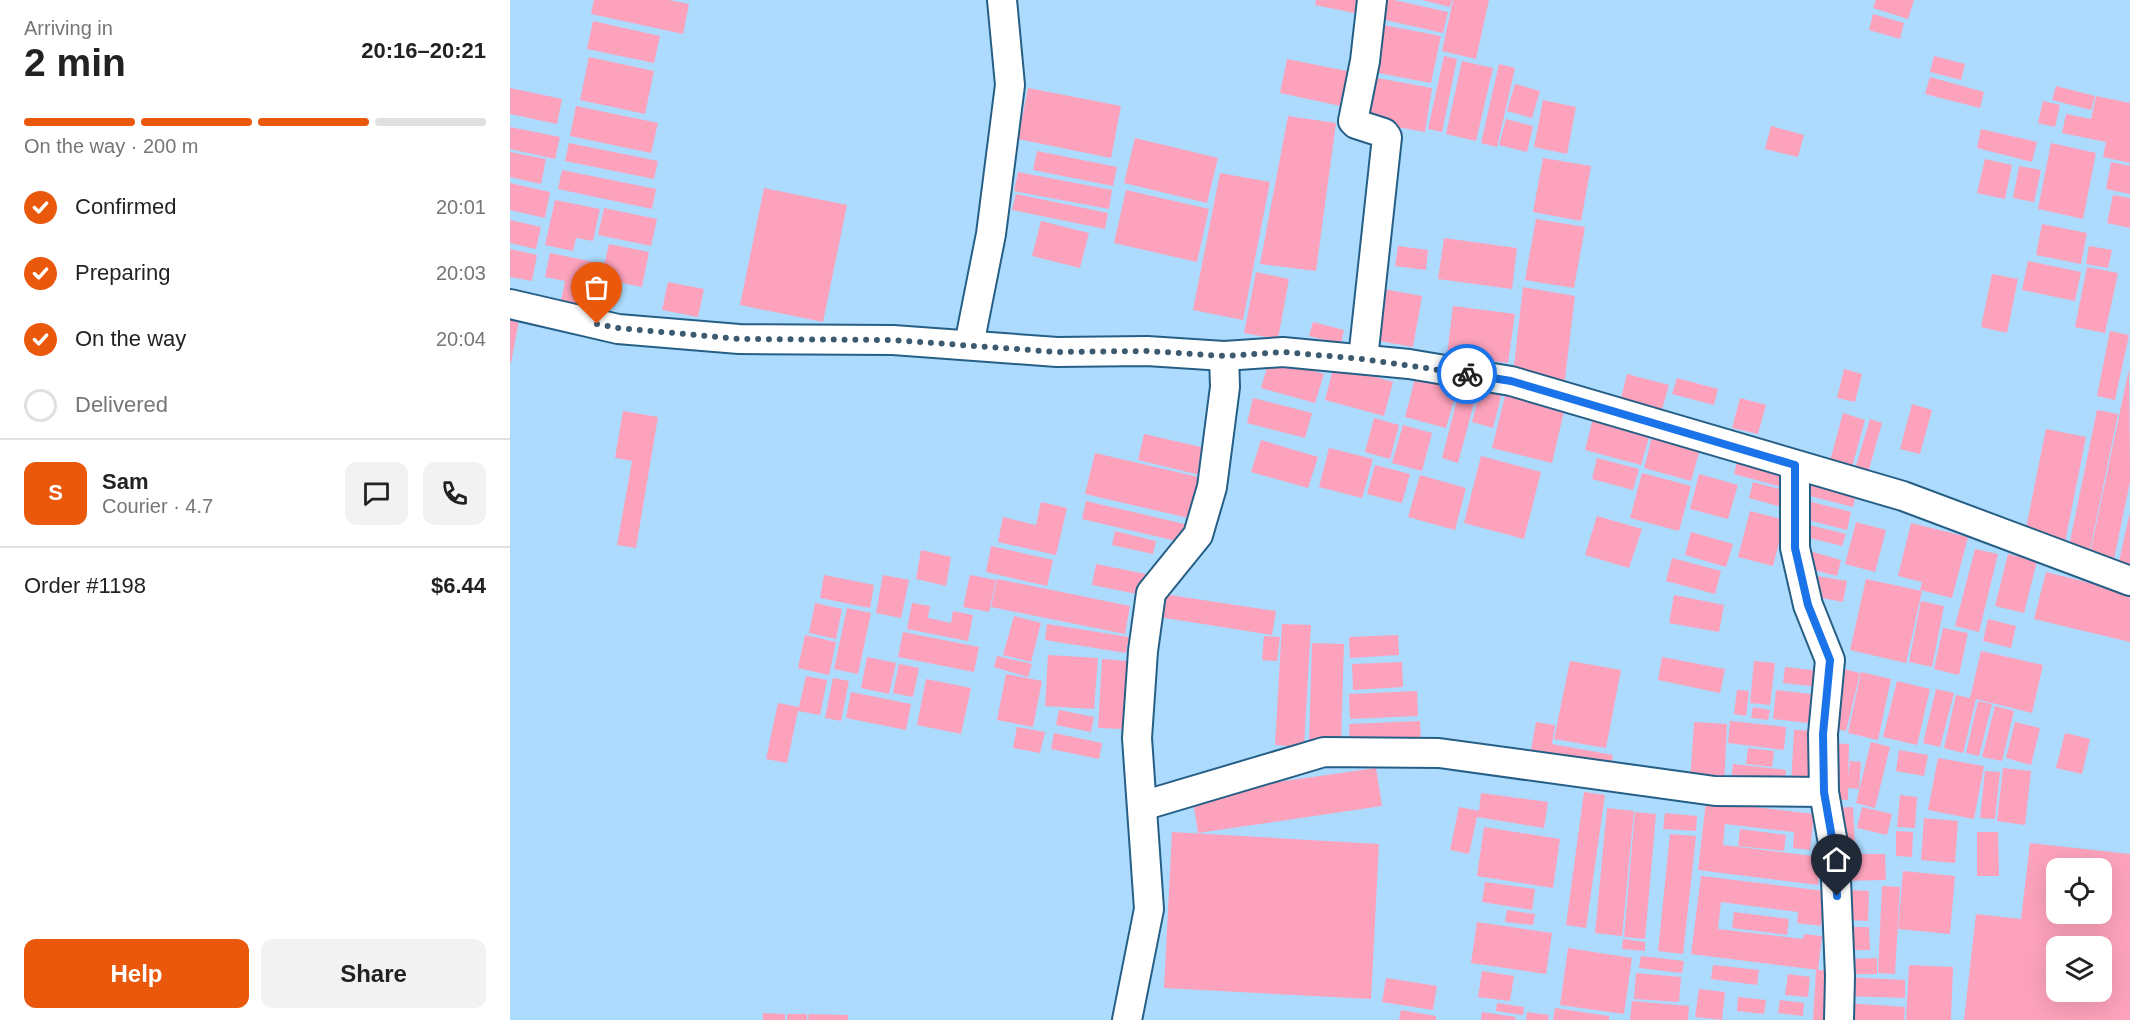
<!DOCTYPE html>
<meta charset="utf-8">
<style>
body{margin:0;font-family:Arial,sans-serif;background:#f2f2f2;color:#222;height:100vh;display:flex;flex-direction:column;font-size:22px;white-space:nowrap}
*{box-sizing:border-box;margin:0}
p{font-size:20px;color:#767676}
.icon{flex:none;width:33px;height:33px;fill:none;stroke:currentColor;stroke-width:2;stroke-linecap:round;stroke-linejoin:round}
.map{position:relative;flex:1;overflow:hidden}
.panel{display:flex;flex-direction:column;background:#fff;width:510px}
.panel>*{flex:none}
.controls{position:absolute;left:1536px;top:858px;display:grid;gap:12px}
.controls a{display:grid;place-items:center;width:66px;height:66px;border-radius:12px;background:#fff;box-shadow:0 6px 24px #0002;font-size:30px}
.pin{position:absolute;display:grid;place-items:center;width:51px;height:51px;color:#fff;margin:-62px -26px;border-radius:50% 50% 50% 0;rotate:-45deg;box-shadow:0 0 6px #0007}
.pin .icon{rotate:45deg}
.courier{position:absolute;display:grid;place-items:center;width:60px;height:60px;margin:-30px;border:4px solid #1a73e8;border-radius:50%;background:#fff;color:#222;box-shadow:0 2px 8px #0007}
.overview em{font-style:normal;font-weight:700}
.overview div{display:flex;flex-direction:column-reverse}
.overview{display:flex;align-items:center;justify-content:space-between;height:102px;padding:0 24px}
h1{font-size:39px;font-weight:700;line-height:45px}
.bar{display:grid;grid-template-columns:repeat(4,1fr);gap:9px 6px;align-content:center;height:72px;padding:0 24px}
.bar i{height:8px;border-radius:4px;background:#e0e0e0}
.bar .active{background:#ea580c}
.bar p{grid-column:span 4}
.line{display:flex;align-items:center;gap:15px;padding:0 24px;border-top:2px solid #e0e0e0}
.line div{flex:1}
.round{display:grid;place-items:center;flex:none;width:63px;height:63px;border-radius:12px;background:#f2f2f2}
ol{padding:0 24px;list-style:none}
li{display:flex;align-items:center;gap:18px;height:66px}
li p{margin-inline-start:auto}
li .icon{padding:6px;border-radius:50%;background:#ea580c;color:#fff;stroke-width:4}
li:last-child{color:#767676}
li i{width:33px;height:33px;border:3px solid #e0e0e0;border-radius:50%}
.primary-button{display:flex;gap:12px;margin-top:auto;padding:12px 24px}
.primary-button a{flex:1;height:69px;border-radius:12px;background:#ea580c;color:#fff;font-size:24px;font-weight:700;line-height:69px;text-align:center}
.primary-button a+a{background:#f2f2f2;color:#222}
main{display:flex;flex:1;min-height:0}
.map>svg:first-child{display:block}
.building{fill:#fda2bc;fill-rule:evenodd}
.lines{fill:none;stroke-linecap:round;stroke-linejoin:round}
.minor-casing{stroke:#265f86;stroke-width:32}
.minor{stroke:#fff;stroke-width:28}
.done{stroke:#3c5a70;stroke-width:6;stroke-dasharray:0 10.8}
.route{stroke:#1a73e8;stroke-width:8}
</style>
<main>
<section class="panel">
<div class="overview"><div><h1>2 min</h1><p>Arriving in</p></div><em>20:16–20:21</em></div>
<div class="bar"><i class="active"></i><i class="active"></i><i class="active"></i><i></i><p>On the way · 200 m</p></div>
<ol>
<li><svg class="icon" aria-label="check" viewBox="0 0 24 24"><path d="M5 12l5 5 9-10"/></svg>Confirmed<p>20:01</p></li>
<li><svg class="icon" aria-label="check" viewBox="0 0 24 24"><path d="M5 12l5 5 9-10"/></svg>Preparing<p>20:03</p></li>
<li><svg class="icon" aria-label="check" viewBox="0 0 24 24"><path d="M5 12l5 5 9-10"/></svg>On the way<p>20:04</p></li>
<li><i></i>Delivered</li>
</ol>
<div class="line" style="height:108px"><b class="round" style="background:#ea580c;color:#fff">S</b><div><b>Sam</b><p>Courier · 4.7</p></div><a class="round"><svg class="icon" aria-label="chat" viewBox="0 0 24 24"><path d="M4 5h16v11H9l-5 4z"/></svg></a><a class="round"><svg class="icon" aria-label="phone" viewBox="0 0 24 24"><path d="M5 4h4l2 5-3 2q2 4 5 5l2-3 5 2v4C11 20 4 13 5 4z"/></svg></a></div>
<div class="line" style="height:78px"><div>Order #1198</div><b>$6.44</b></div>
<div class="primary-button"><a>Help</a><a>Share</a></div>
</section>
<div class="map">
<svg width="1620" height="1020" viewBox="0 0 1620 1020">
<rect width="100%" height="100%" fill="#acdbfe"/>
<!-- building -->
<g class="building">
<path d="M84 0H159L179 4 173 34 81 14Z"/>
<path d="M806 0H857L854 15 805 5Z"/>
<path d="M865 0H884L938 12 933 33 862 17Z"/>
<path d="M912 0H942L940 7Z"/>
<path d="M943 0H979L966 59 932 51Z"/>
<path d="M1366 0H1404L1398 19 1363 8Z"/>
<path d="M1363 14 1394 23 1390 39 1359 30Z"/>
<path d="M83 21 150 36 144 63 77 49Z"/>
<path d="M868 24 931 36 921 83 858 71Z"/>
<path d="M934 56 947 59 932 132 918 129Z"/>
<path d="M1424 56 1455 64 1451 80 1420 72Z"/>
<path d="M79 57 144 71 135 114 70 100Z"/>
<path d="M777 59 847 73 840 108 770 93Z"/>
<path d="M952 61 983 68 966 141 936 134Z"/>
<path d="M989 64 1005 68 987 147 971 143Z"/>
<path d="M856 76 922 88 915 132 848 120Z"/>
<path d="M1420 77 1474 92 1470 108 1415 94Z"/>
<path d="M1005 84 1030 91 1022 118 997 111Z"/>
<path d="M1546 86 1585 96 1581 110 1542 100Z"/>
<path d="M0 88 52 99 47 124 0 114Z"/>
<path d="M518 88 611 106 601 158 508 139Z"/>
<path d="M1586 96 1620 103V163L1593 157 1596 142 1552 133 1556 114 1581 119Z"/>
<path d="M1033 100 1066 107 1057 154 1024 147Z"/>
<path d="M1533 101 1550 105 1545 127 1528 123Z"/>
<path d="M66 106 148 123 141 153 60 136Z"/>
<path d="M778 116 826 123 806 271 750 264Z"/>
<path d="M996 119 1023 126 1017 152 989 145Z"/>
<path d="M1261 126 1294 135 1288 157 1255 149Z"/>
<path d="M0 127 50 137 45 159 0 149Z"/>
<path d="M1471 129 1527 142 1522 162 1467 148Z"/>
<path d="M625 138 708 158 697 203 614 183Z"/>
<path d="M59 143 148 161 144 179 55 161Z"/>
<path d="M1541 143 1586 153 1573 219 1528 209Z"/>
<path d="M527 151 607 167 603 186 523 170Z"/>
<path d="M0 152 36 159 31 184 0 177Z"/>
<path d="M1033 158 1081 166 1071 221 1023 212Z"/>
<path d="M1475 159 1502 165 1495 199 1467 193Z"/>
<path d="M1601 162 1620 166V194L1596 189Z"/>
<path d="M1509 166 1531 170 1524 202 1503 198Z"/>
<path d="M52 170 146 189 142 209 48 189Z"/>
<path d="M508 172 602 190 599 209 504 191Z"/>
<path d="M710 173 760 182 733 320 683 310Z"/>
<path d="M0 183 40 192 35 218 0 210Z"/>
<path d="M254 188 337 205 313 322 230 305Z"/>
<path d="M616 190 699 209 687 262 604 243Z"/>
<path d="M506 194 598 213 595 229 502 210Z"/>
<path d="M1603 195 1620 198V228L1597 223Z"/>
<path d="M45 200 90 209 83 241 66 238 63 251 35 245Z"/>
<path d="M94 208 147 219 141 246 88 235Z"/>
<path d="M1026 219 1075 227 1064 288 1015 280Z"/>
<path d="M0 220 31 227 26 249 0 243Z"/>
<path d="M531 221 579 233 570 268 522 256Z"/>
<path d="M1532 224 1577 233 1571 264 1526 255Z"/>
<path d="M934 238 1007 248 1002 289 928 279Z"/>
<path d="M99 244 139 252 132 287 91 279Z"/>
<path d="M888 246 918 250 916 270 885 266Z"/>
<path d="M1579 246 1602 250 1598 268 1576 264Z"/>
<path d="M0 249 27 255 22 281 0 277Z"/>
<path d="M40 253 84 262 75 306 51 301 55 281 35 277Z"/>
<path d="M1518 261 1571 272 1565 301 1512 290Z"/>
<path d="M1577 267 1608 273 1595 333 1565 327Z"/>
<path d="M746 272 779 279 768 339 734 333Z"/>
<path d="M1482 274 1508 279 1497 333 1471 327Z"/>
<path d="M158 282 194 289 188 317 152 310Z"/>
<path d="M1013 287 1065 296 1054 386 1003 374Z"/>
<path d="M868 288 912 296 903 347 859 339Z"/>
<path d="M943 306 1005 314 998 363 937 355Z"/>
<path d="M0 314 10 315 1 363H0Z"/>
<path d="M803 322 834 330 831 344 799 336Z"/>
<path d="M1600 331 1619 335 1605 400 1587 396Z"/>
<path d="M760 358 814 374 805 403 751 388Z"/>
<path d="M824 365 883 382 874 416 815 400Z"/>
<path d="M1334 369 1352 374 1345 402 1327 398Z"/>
<path d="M1619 369 1620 482 1604 559 1580 554Z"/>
<path d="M907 371 949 383 936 428 895 417Z"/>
<path d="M1117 374 1159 385 1151 413 1110 402Z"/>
<path d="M1167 378 1208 389 1204 405 1162 394Z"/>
<path d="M972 383 993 389 983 428 962 422Z"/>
<path d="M950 388 967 392 948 463 932 458Z"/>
<path d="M996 392 1055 407 1042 463 982 448Z"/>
<path d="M743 398 802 413 795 438 737 423Z"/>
<path d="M1230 398 1256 405 1248 434 1222 428Z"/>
<path d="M1402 404 1422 410 1410 454 1390 449Z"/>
<path d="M1587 410 1608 414 1579 555 1558 551Z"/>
<path d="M113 411 148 417 126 548 107 545 122 461 105 458Z"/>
<path d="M1333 413 1355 420 1342 467 1320 461Z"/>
<path d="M1084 414 1141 430 1131 465 1075 450Z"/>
<path d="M864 418 889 425 880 459 855 452Z"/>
<path d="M1360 419 1372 423 1358 473 1345 469Z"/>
<path d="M893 425 922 433 912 471 882 463Z"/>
<path d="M1536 429 1576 437 1555 542 1515 533Z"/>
<path d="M1143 433 1191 446 1181 481 1134 468Z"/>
<path d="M634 434 700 449 694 476 628 460Z"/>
<path d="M751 440 808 457 798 488 741 472Z"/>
<path d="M819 448 863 459 852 498 809 487Z"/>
<path d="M585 453 697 479 687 520 575 494Z"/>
<path d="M971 456 1031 472 1014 539 954 523Z"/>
<path d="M1228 457 1277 469 1272 487 1224 474Z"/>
<path d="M1087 458 1129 469 1123 490 1082 479Z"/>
<path d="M865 465 900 474 892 503 857 494Z"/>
<path d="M1132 473 1181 486 1169 531 1120 518Z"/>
<path d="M1189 474 1228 485 1218 519 1180 509Z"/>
<path d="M1297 474 1348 487 1343 507 1292 494Z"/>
<path d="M910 475 956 488 945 530 898 517Z"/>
<path d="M1243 482 1276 491 1272 507 1239 498Z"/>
<path d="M1294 500 1341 512 1337 530 1290 518Z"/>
<path d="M576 501 683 526 679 544 572 519Z"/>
<path d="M531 502 557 508 546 555 488 542 493 517 526 525Z"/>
<path d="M1240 511 1275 520 1263 566 1228 557Z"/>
<path d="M1087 516 1132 529 1119 568 1075 555Z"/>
<path d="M1619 516H1620V568L1608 566Z"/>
<path d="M1346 522 1376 530 1365 572 1335 564Z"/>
<path d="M1291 523 1336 534 1332 546 1288 535Z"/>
<path d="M1401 523 1458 537 1442 598 1410 590 1412 582 1388 576Z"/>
<path d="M605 531 646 541 643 554 602 545Z"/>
<path d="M1181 532 1223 544 1216 567 1175 555Z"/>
<path d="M481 546 543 560 537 586 476 572Z"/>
<path d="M1465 549 1488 554 1469 632 1445 626Z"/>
<path d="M411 550 441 557 436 586 406 579Z"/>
<path d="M1296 550 1331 560 1327 576 1292 567Z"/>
<path d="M1498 554 1527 561 1514 613 1485 606Z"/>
<path d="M1162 558 1211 571 1205 594 1156 581Z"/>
<path d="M586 564 636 574 632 595 582 585Z"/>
<path d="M1536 572 1620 593V642L1524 619Z"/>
<path d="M314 575 364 585 360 608 310 598Z"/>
<path d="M373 575 399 580 391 618 366 613Z"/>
<path d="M460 575 486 580 479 612 453 607Z"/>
<path d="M1302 575 1337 581 1333 602 1297 595Z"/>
<path d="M487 579 620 606 615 634 481 607Z"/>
<path d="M1356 579 1412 591 1396 663 1340 650Z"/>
<path d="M653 594 766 611 762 635 649 617Z"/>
<path d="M1164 595 1214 605 1209 632 1159 623Z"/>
<path d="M1411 601 1434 606 1422 667 1399 662Z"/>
<path d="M305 603 332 609 326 639 299 633Z"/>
<path d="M402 603 420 606 418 618 441 623 443 611 463 615 458 641 397 629Z"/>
<path d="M337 608 361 613 348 674 324 669Z"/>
<path d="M504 616 531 623 521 662 493 655Z"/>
<path d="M1478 619 1506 626 1501 648 1473 641Z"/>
<path d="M537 624 619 637 616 653 535 640Z"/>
<path d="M772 624 801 625 794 747 765 745Z"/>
<path d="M1433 628 1458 633 1449 675 1424 669Z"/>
<path d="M393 632 469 647 464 672 388 657Z"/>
<path d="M295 635 326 642 319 675 288 668Z"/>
<path d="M888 635 889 655 840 658 839 637Z"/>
<path d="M754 636 770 637 767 661 752 660Z"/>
<path d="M802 643 834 644 831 744 799 743Z"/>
<path d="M1471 651 1533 665 1522 713 1466 699 1453 753 1434 748 1446 695 1460 698Z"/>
<path d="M538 655 588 658 584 709 535 706Z"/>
<path d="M487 656 522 664 518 677 484 667Z"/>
<path d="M357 657 386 663 379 694 351 688Z"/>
<path d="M1152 657 1215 669 1210 693 1148 680Z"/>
<path d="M592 659 617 661 613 729 588 728Z"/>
<path d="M1060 661 1111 670 1096 748 1044 739Z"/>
<path d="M1244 661 1265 663 1260 705 1240 703Z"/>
<path d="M892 662 893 687 843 690 842 664Z"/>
<path d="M389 664 409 668 403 697 383 693Z"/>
<path d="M1275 667 1310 671 1309 687 1273 683Z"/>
<path d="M1329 668 1350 673 1336 731 1315 726Z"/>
<path d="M1351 672 1381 679 1368 740 1338 733Z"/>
<path d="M496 674 532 681 523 727 487 720Z"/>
<path d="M296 676 317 680 310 715 288 711 277 763 256 759 268 703 289 707Z"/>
<path d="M323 678 339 681 331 721 315 718Z"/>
<path d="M416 679 461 688 451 734 407 725Z"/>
<path d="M1387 681 1420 689 1407 745 1373 737Z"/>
<path d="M1426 689 1444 693 1430 747 1413 743Z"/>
<path d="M1227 690 1239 691 1236 716 1224 714Z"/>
<path d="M1266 690 1310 695 1306 724 1263 719Z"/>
<path d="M907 691 908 716 840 719 839 694Z"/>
<path d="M341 692 401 704 396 730 336 718Z"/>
<path d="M1468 701 1482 704 1469 756 1456 753Z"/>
<path d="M1485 706 1504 711 1492 761 1472 757Z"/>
<path d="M1243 707 1260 710 1258 720 1241 718Z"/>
<path d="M549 710 584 717 581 732 546 725Z"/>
<path d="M910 721 911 746 840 748 839 724Z"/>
<path d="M1220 721 1276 727 1274 750 1218 743Z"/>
<path d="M1026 722 1045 725 1042 744 1103 755 1099 777 1019 762Z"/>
<path d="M1184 722 1217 724 1214 786 1180 783Z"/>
<path d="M1505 722 1530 728 1521 765 1496 758Z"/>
<path d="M507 727 535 732 530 753 503 748Z"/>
<path d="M1284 730 1310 731 1307 789 1281 787Z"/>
<path d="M544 733 592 743 589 759 541 749Z"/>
<path d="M1555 733 1580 739 1572 774 1546 768Z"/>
<path d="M1361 742 1380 747 1365 808 1346 803Z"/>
<path d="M1320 743 1339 744 1338 779 1340 761 1351 762 1349 789 1338 788V800L1319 799Z"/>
<path d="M1238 748 1264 751 1262 767 1236 764Z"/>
<path d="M1389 750 1418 755 1414 776 1386 771Z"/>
<path d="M1428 758 1474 766 1464 819 1418 810Z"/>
<path d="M1223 764 1276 770 1274 788 1221 782Z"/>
<path d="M866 768 872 806 688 833 682 794Z"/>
<path d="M1493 768 1521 771 1515 825 1487 821Z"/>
<path d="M1475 771 1490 772 1485 819 1470 818Z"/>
<path d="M1074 792 1095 795 1076 928 1056 925Z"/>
<path d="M971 793 1038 802 1034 828 967 817 959 854 940 850 949 807 969 811Z"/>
<path d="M1390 795 1407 797 1405 828 1387 827Z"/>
<path d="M1196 801 1304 814 1300 850 1283 848 1284 832 1215 824 1213 845 1311 857 1308 885 1188 870Z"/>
<path d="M1343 807 1345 849 1326 850 1323 808Z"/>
<path d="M1352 807 1382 814 1377 835 1347 828Z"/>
<path d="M1097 808 1124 811 1112 936 1085 933Z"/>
<path d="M1125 812 1146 814 1135 939 1114 937Z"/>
<path d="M1155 813 1187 816 1186 831 1153 829Z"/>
<path d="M1414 818 1448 821 1445 863 1411 860Z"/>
<path d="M974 827 1050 839 1043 888 967 876Z"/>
<path d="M1230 829 1276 835 1274 851 1228 846Z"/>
<path d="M1386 831 1403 832 1402 857 1386 856Z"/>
<path d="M662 832 869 844 861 999 654 988Z"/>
<path d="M1467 832H1488L1489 876H1467Z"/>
<path d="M1160 834 1186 836 1173 954 1148 951Z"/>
<path d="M1520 843 1620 854V1020H1454L1466 914 1511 919ZM1546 868H1592V914H1546ZM1546 946H1592V992H1546Z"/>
<path d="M1331 854H1375L1376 880 1331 881Z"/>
<path d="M1393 871 1445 876 1440 934 1388 929Z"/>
<path d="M1191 876 1315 891 1311 926 1287 923 1288 912 1211 902 1208 929 1293 939 1294 934 1312 936 1308 970 1181 954Z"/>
<path d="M975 882 1025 889 1022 910 972 902Z"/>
<path d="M1372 886 1390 887 1385 974 1368 973Z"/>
<path d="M1340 890 1359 891 1358 921 1339 920Z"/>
<path d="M997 910 1025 914 1023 925 995 922Z"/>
<path d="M1224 912 1279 919 1277 935 1222 928Z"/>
<path d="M967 922 1042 933 1036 974 961 963Z"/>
<path d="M1334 927H1359L1360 950H1335Z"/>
<path d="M1113 939 1135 942V951L1112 949Z"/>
<path d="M1058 948 1122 958 1114 1014 1050 1005Z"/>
<path d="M1131 956 1174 961 1172 973 1129 968Z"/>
<path d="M1367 958V974H1333V959Z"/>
<path d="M1203 965 1249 970 1247 985 1201 979Z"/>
<path d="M1399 965 1443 967 1441 1020H1396Z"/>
<path d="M1306 970 1325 971 1322 1020H1303Z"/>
<path d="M972 971 1004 976 1000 1001 968 997Z"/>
<path d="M1126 973 1171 977 1169 1002 1124 999Z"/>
<path d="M1278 974 1300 977 1298 997 1275 995Z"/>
<path d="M1334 977 1395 980V998L1334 996Z"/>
<path d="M876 978 927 986 923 1010 872 1002Z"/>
<path d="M1189 989 1215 992 1212 1020 1185 1017Z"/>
<path d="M1228 997 1256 1000 1254 1014 1227 1011Z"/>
<path d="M1270 1000 1294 1003 1293 1016 1268 1013Z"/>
<path d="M1122 1001 1179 1006 1178 1020H1120Z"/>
<path d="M987 1003 1014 1007 1013 1015 986 1011Z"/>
<path d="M1337 1003 1395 1007 1394 1020H1335Z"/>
<path d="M1045 1008 1099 1016V1020H1043Z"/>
<path d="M891 1010 926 1016V1020H889Z"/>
<path d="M972 1012 1006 1017 1005 1020H971Z"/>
<path d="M1017 1012 1039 1015 1038 1020H1016Z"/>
<path d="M253 1013 275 1014V1020H253Z"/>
<rect x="277" y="1014" width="20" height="6"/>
<path d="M299 1014 338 1015V1020H298Z"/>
</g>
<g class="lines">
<defs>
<g id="minor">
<path d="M0 304 108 329 229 339 383 340 547 352 637 351 714 356 773 352 899 364 1001 381 1393 496 1620 581"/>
<path d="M459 345 481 234 500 85 492 0"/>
<path d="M853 359 877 137 874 133 846 124 843 121 855 61 862 0"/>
<path d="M1285 465V548L1298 605 1320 660 1313 734 1314 792 1325 855 1330 976 1329 1020"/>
<path d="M632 806 814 752 929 753 1205 791 1314 792"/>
<path d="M617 1020 639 909 627 738 633 651 641 593 688 535 702 487 715 387 714 356"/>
</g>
</defs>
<!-- minor casing -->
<use href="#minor" class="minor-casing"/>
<!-- minor -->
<use href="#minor" class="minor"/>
</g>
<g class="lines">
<!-- done -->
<path class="done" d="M87 324 108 328 230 339 383 340 547 352 637 351 714 356 773 352 853 359 957 374"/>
<!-- route -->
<path class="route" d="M957 374 1001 381 1285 465V548L1298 605 1320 660 1313 734 1314 792 1325 855 1327 896"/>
</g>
</svg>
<div class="controls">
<a><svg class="icon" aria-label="locate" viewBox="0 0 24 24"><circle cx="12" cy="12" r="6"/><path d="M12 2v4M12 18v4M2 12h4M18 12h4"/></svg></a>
<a><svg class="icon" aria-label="layers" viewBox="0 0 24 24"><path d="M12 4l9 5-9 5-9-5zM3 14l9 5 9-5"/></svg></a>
</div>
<div class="pin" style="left:87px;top:324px;background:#ea580c"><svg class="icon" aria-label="bag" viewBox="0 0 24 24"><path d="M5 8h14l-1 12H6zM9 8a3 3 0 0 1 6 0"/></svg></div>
<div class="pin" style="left:1327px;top:896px;background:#1f2937"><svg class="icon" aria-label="home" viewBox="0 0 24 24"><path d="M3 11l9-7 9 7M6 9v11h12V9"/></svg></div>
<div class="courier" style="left:957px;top:374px"><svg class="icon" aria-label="bike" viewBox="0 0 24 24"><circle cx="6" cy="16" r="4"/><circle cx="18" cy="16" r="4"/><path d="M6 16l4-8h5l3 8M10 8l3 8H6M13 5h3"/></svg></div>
</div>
</main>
